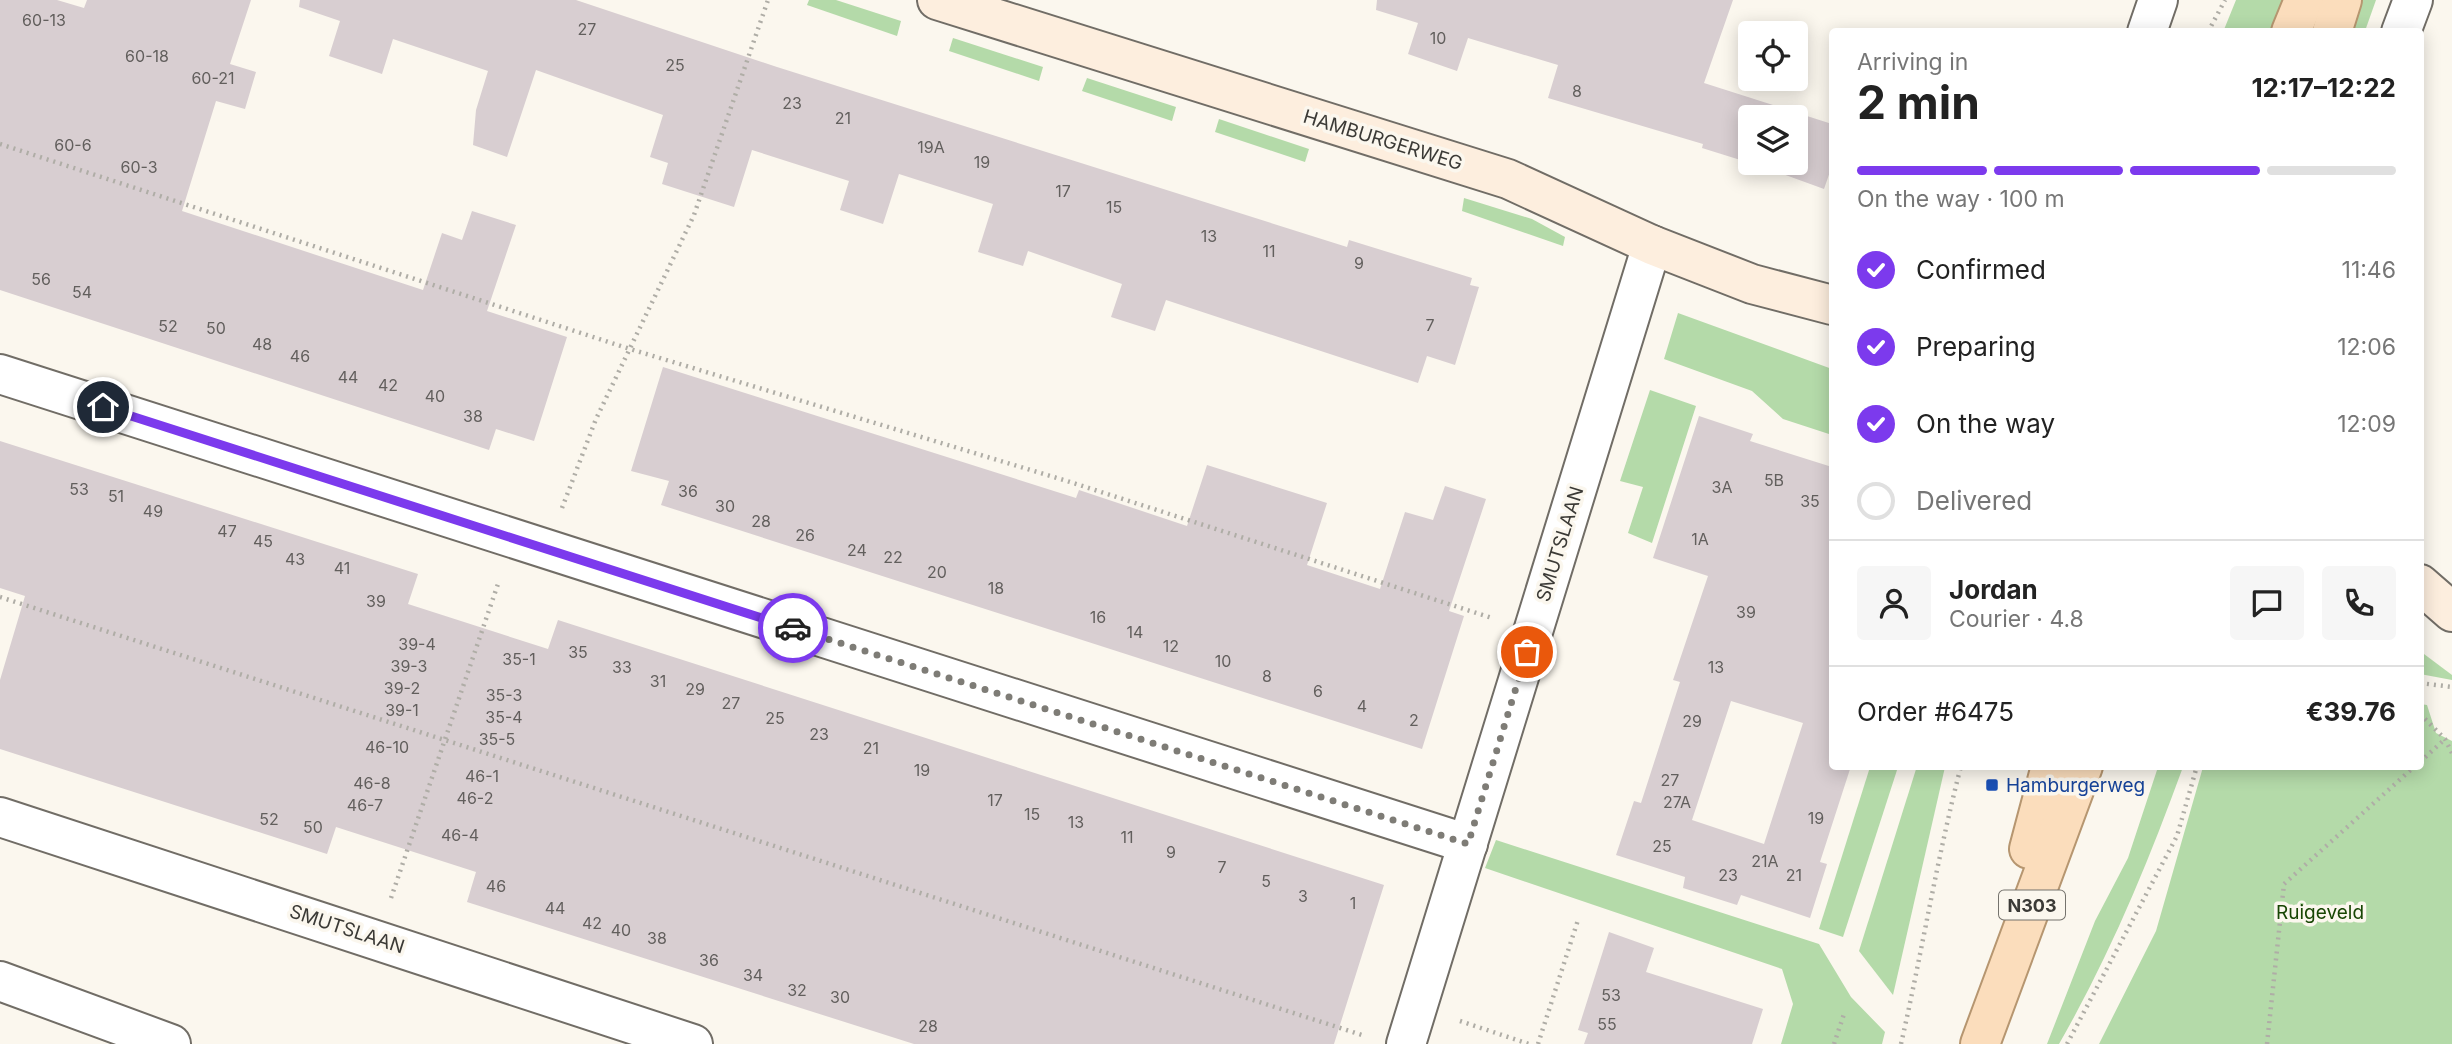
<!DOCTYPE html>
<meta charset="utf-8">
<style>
body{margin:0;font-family:Inter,sans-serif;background:#f6f6f6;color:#222;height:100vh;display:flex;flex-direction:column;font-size:26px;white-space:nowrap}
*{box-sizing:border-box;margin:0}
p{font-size:23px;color:#767676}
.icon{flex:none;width:38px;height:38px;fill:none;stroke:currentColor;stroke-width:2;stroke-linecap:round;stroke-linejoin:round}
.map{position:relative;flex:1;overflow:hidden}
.panel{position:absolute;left:1829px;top:28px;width:595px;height:742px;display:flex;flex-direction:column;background:#fff;border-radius:7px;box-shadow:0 4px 18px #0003}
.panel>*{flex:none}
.fabs{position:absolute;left:1738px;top:21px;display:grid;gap:14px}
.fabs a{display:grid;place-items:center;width:70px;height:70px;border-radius:7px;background:#fff;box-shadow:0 4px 18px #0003;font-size:35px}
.pin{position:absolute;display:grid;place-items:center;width:60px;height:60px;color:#fff;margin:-30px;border:4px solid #fff;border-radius:50%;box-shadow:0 2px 7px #0007}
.courier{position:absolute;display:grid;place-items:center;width:70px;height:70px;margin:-35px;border:5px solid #7c3aed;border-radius:50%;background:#fff;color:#222;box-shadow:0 2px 9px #0007}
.overview em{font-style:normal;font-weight:700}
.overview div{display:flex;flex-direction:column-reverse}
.overview{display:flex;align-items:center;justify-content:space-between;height:119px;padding:0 28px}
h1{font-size:46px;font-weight:700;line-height:52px}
.bar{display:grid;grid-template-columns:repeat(4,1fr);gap:10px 7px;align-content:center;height:84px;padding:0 28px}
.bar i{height:9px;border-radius:5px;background:#e0e0e0}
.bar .on{background:#7c3aed}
.bar p{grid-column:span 4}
.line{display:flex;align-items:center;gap:18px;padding:0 28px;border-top:2px solid #e0e0e0}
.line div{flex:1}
.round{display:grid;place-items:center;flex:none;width:74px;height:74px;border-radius:7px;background:#f6f6f6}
ol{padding:0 28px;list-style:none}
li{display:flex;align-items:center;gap:21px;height:77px}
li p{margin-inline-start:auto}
li .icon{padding:7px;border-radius:50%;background:#7c3aed;color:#fff;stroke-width:4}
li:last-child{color:#767676}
li i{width:38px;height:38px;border:4px solid #e0e0e0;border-radius:50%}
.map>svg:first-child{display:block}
.green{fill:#b4daa9}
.building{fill:#d8ced1;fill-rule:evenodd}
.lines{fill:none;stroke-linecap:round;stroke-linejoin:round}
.street-casing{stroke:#716d66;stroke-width:42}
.secondary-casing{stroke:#716d66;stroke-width:42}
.primary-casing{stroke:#b69670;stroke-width:42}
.path{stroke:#afada6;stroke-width:4.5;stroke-dasharray:2 5;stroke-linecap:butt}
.street{stroke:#fff;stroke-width:38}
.secondary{stroke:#fdeede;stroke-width:38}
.primary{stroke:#fbddbc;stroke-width:38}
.done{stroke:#7e7c76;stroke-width:7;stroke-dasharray:0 12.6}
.route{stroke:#7c3aed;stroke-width:9}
.transit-dot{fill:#1a4fb4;stroke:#fbf7ee;stroke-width:2.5}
.labels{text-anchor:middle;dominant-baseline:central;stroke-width:7;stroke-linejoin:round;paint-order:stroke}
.number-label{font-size:16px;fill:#625f5d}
.shield{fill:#fbf7ee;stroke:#75736d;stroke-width:2}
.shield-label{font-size:18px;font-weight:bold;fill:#3b3a36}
.street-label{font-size:19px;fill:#3b3a36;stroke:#fbf7ee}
.transit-label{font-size:19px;fill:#164399;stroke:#fbf7ee;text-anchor:start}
.park-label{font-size:19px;fill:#184604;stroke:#fbf7ee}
</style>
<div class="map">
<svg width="2452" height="1044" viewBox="0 0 2452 1044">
<rect width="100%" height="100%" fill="#fbf7ee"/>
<!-- green -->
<g class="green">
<path d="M809 0H836L901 21 897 36 807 5Z"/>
<path d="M2236 0H2289L2276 31 2223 32Z"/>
<path d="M2354 0H2376L2365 31 2344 32Z"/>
<path d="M953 38 1043 67 1039 81 949 51Z"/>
<path d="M1087 78 1176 107 1172 121 1082 91Z"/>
<path d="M1219 119 1309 149 1305 162 1215 132Z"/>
<path d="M1464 198 1532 219 1565 237 1563 246 1462 211Z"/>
<path d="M1678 313 1832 369V435L1783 419 1752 391 1664 359Z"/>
<path d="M1650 390 1696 406 1652 543 1628 533 1643 487 1620 481Z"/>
<path d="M2420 651 2452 675V680L2420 674Z"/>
<path d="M2420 704 2427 705 2436 733 2452 741V1044H2099L2156 931 2203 767 2420 766Z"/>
<path d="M1917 766 1945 767 1893 995 1859 951Z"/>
<path d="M1870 767H1898L1843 937 1819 929Z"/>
<path d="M2158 767H2183C2148 863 2110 955 2059 1044H2047L2095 921 2128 858Z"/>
<path d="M1496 840 1819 944 1851 997 1885 1032 1882 1044H1781L1793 1004 1782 969 1485 868Z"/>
</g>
<!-- building -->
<g class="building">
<path d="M0 0H57L84 8 87 0H251L230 64 256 72 245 109 216 101 182 211 423 290 442 233 462 240 472 211 516 225 487 311 567 337 534 441 496 429 489 450 0 290Z"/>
<path d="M300 0H576L777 67 1347 247 1349 240 1472 278 1470 285 1479 287 1455 365 1427 356 1418 383 1166 300 1155 331 1111 317 1122 284 1028 251 1023 266 978 252 993 204 899 174 883 224 840 210 849 181 752 150 734 207 662 184 668 163 650 157 663 115 536 70 507 157 473 145 476 110 488 71 393 39 382 74 329 56 340 21 299 7Z"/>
<path d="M1377 0H1733L1704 83 1832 124V166L1824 189 1753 163H1796V117H1750V163L1702 148 1703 144 1548 98 1558 65 1468 38 1457 71 1408 54 1418 23 1376 10Z"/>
<path d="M663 367 1076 498 1079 490 1187 526 1207 465 1327 503 1307 565 1380 589 1405 512 1433 520 1445 486 1486 499 1449 611 1464 616 1422 749 661 505 669 481 631 471Z"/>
<path d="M1699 416 1753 434 1750 441 1832 467V766H1851L1820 862 1827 864 1810 918 1741 895 1737 905 1683 888 1685 877 1616 855 1634 801 1641 803 1680 682 1673 680 1708 576 1653 558ZM1731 701 1803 723 1764 844 1692 820Z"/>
<path d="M0 441 418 574 408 604 548 649 558 620 1384 885 1334 1044H914L467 902 476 872 336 827 327 854 0 749V680L25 596 0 588Z"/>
<path d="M1609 932 1654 948 1646 972 1763 1009 1752 1044H1584L1588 1033 1578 1030Z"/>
</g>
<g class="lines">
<defs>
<g id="street">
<path d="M2147 32 2158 0"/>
<path d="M2401 32 2413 0"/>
<path d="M0 374 1468 844"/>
<path d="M0 817 693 1044"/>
<path d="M0 981 171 1044"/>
<path d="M1406 1044 1652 245"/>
</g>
<g id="secondary">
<path d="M937 0 1508 179 1652 245 1752 284 1832 305"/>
<path d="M2420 584 2452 612"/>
</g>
<g id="primary">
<path d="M2291 32 2304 0"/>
<path d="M2332 32 2342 0"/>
<path d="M2029 849 2051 766"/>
<path d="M1980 1044 2083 766"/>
</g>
</defs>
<!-- street casing -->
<use href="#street" class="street-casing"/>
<!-- secondary casing -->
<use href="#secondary" class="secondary-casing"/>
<!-- primary casing -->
<use href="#primary" class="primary-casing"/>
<!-- path -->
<g class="path">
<path d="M2208 32 2225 0"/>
<path d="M0 144 630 349 1067 481 1492 618"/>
<path d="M562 508 596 419 694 215 768 0"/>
<path d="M0 597 1362 1035"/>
<path d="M2420 683 2452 687"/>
<path d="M2420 714 2445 739 2452 753"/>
<path d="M2420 762 2445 739"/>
<path d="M391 898 499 581"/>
<path d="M1460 1021 1529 1044"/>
<path d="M1538 1044 1578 920"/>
<path d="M1834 1044 1845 1011"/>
<path d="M1901 1044C1922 952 1937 858 1961 766"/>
<path d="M2067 1044 2177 836 2197 766"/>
<path d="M2267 1044 2284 884 2415 766"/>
</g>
<!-- street -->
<use href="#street" class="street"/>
<!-- secondary -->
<use href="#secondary" class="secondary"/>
<!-- primary -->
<use href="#primary" class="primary"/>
</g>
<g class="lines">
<!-- done -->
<path class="done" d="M793 628 1468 844 1527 652"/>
<!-- route -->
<path class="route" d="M103 407 793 628"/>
</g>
<!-- markers -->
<rect class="transit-dot" x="1985" y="778" width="14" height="14" rx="3.5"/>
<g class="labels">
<!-- number labels -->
<g class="number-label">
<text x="44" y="20">60-13</text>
<text x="587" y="29">27</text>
<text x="1438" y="38">10</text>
<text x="147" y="56">60-18</text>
<text x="675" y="65">25</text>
<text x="213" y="78">60-21</text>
<text x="1577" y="91">8</text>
<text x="792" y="103">23</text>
<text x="843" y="118">21</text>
<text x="73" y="145">60-6</text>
<text x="931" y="147">19A</text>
<text x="982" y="162">19</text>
<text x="139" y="167">60-3</text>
<text x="1063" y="191">17</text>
<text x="1114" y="207">15</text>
<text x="1209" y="236">13</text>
<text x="1269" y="251">11</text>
<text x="1359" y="263">9</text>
<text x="41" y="279">56</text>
<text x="82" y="292">54</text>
<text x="1430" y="325">7</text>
<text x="168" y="326">52</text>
<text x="216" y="328">50</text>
<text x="262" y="344">48</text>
<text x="300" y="356">46</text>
<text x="348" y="377">44</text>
<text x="388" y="385">42</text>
<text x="435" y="396">40</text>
<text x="473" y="416">38</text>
<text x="1774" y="480">5B</text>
<text x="1722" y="487">3A</text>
<text x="79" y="489">53</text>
<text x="688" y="491">36</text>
<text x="116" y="496">51</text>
<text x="1810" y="501">35</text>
<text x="725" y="506">30</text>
<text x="153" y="511">49</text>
<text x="761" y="521">28</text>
<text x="227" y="531">47</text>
<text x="805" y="535">26</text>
<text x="1700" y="539">1A</text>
<text x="263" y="541">45</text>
<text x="857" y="550">24</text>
<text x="893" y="557">22</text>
<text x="295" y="559">43</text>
<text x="342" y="568">41</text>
<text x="937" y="572">20</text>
<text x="996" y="588">18</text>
<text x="376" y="601">39</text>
<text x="1746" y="612">39</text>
<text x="1098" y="617">16</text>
<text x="1135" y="632">14</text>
<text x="417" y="644">39-4</text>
<text x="1171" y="646">12</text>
<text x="578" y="652">35</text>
<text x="519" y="659">35-1</text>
<text x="1223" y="661">10</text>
<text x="409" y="666">39-3</text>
<text x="622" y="667">33</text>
<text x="1716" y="667">13</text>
<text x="1267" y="676">8</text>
<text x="658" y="681">31</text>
<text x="402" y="688">39-2</text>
<text x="695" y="689">29</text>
<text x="1318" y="691">6</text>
<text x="504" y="695">35-3</text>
<text x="731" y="703">27</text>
<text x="1362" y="706">4</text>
<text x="402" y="710">39-1</text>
<text x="504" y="717">35-4</text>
<text x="775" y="718">25</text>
<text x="1414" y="720">2</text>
<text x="1692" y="721">29</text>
<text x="819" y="734">23</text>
<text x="497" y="739">35-5</text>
<text x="387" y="747">46-10</text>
<text x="871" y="748">21</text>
<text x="922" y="770">19</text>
<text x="482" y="776">46-1</text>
<text x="1670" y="780">27</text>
<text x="372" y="783">46-8</text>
<text x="475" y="798">46-2</text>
<text x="995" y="800">17</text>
<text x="1677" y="802">27A</text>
<text x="365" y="805">46-7</text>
<text x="1032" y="814">15</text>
<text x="1816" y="818">19</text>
<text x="269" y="819">52</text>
<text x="1076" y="822">13</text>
<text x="313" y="827">50</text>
<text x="460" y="835">46-4</text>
<text x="1127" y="837">11</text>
<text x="1662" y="846">25</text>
<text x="1171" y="852">9</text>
<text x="1765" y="861">21A</text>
<text x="1222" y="867">7</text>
<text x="1728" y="875">23</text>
<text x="1794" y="875">21</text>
<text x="1266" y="881">5</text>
<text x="496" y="886">46</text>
<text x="1303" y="896">3</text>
<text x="1353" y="903">1</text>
<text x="555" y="908">44</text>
<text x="592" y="923">42</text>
<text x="621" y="930">40</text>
<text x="657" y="938">38</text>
<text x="709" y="960">36</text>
<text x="753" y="975">34</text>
<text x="797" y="990">32</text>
<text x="1611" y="995">53</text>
<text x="840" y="997">30</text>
<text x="1607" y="1024">55</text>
<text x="928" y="1026">28</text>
</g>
<!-- shield labels -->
<rect class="shield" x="1999" y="890.5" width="66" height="29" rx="5"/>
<g class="shield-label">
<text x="2032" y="905">N303</text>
</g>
<!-- street labels -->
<g class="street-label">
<text transform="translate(1383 140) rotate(17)">HAMBURGERWEG</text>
<text transform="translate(1560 544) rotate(-73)">SMUTSLAAN</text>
<text transform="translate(347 929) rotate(18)">SMUTSLAAN</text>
</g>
<!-- transit labels -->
<g class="transit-label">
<text x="2006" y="785">Hamburgerweg</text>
</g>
<!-- park labels -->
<g class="park-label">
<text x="2320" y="912">Ruigeveld</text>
</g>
</g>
</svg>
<div class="fabs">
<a><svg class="icon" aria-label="locate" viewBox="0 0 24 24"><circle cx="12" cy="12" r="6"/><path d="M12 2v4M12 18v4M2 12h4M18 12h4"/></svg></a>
<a><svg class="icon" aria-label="layers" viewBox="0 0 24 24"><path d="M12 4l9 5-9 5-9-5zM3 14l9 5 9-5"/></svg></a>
</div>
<div class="pin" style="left:1527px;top:652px;background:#ea580c"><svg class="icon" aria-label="bag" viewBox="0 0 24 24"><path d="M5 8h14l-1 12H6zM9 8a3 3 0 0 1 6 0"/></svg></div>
<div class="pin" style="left:103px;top:407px;background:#1f2937"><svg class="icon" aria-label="home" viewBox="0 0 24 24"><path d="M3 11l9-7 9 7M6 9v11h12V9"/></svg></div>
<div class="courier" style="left:793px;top:628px"><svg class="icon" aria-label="car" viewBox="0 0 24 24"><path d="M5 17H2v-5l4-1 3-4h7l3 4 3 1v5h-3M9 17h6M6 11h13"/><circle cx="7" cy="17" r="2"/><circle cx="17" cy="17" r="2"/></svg></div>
<section class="panel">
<div class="overview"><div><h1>2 min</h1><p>Arriving in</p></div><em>12:17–12:22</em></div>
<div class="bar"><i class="on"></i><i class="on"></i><i class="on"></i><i></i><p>On the way · 100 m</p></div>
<ol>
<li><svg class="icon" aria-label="check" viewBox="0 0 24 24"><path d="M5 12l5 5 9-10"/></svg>Confirmed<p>11:46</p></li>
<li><svg class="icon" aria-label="check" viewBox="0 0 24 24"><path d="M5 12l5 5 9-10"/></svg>Preparing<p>12:06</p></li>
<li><svg class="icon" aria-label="check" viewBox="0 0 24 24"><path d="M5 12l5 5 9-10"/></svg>On the way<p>12:09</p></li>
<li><i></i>Delivered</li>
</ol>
<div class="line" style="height:126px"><a class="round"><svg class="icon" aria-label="person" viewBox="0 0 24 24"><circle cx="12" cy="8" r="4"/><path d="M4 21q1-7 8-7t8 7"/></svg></a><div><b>Jordan</b><p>Courier · 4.8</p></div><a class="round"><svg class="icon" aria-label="chat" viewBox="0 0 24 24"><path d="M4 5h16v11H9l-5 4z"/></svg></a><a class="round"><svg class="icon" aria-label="phone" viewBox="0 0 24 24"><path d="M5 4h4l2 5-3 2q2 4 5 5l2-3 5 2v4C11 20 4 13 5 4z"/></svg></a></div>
<div class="line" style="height:91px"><div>Order #6475</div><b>€39.76</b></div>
</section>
</div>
